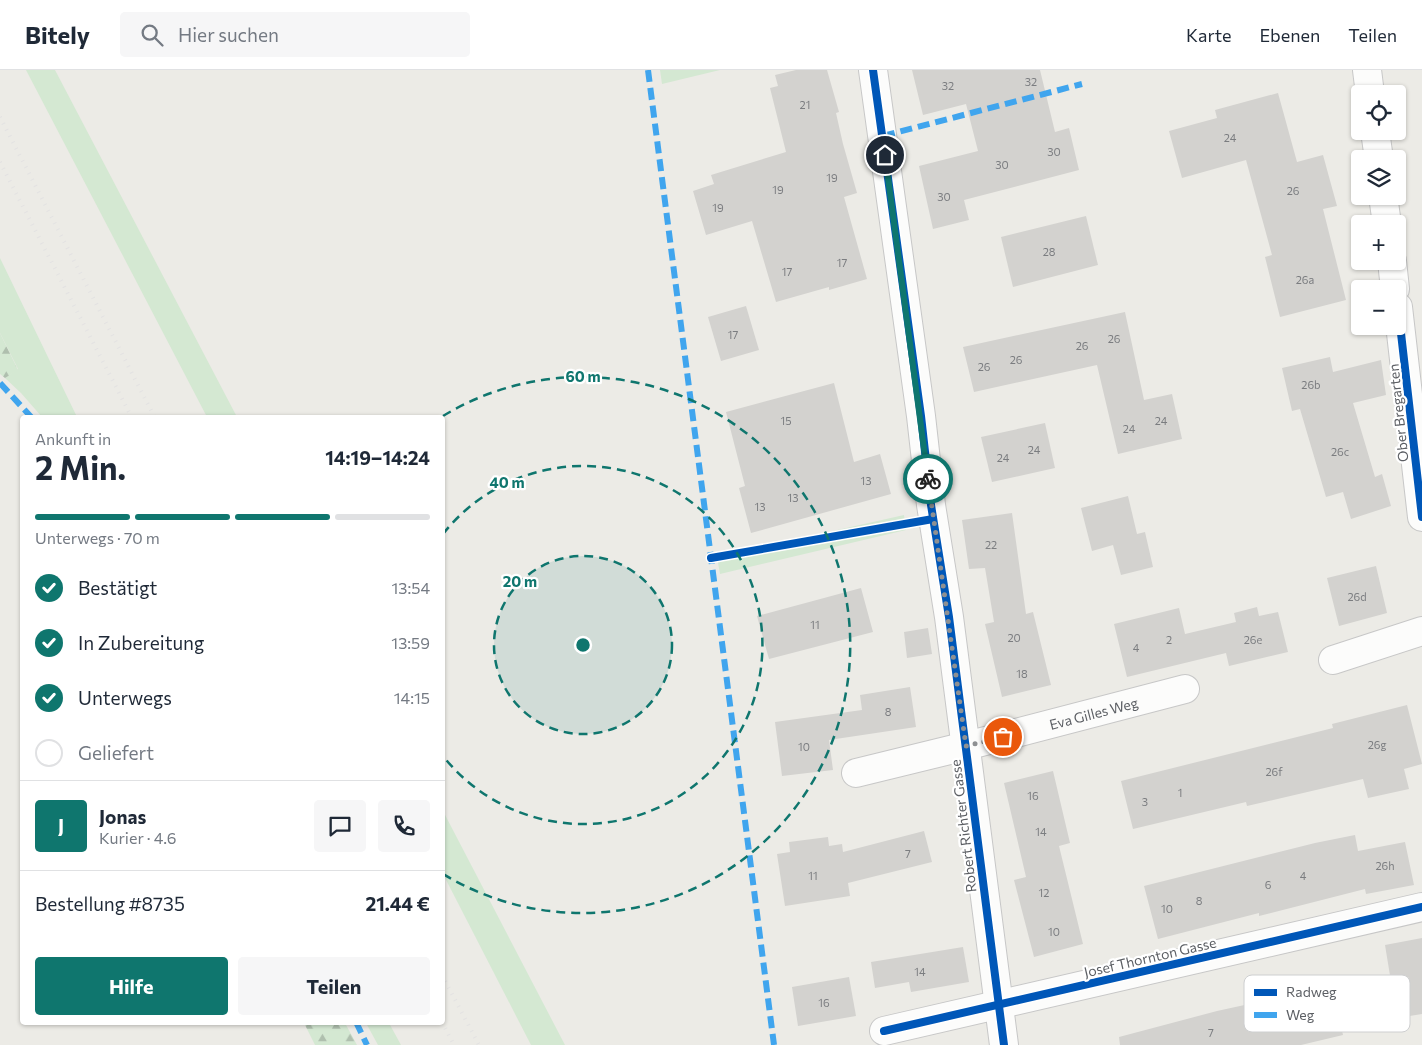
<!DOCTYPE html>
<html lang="de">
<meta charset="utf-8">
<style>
body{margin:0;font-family:Commissioner,sans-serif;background:#f6f6f7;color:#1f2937;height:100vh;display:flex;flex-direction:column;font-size:19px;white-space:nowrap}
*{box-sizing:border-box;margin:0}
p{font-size:16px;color:#747a83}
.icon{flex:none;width:28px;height:28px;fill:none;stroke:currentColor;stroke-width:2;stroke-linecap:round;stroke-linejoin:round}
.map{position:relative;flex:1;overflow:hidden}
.panel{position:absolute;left:20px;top:345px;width:425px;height:610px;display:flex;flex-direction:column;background:#fff;border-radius:5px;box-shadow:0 1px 4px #0004}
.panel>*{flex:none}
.fabs{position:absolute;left:1351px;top:15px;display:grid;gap:10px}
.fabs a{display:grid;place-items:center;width:55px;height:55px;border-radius:5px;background:#fff;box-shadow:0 1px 4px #0004;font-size:25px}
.pin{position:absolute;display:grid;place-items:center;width:42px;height:42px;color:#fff;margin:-21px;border:2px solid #fff;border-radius:50%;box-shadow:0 1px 5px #0007}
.courier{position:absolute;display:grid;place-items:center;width:50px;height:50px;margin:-25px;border:4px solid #0f766e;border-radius:50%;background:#fff;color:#222;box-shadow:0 1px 6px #0007}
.headline em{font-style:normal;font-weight:700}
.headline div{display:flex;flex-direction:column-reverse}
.headline{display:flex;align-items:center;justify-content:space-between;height:85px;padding:0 15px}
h1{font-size:32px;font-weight:700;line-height:38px}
.bar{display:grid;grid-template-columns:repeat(4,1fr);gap:8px 5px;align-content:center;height:60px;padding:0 15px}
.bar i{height:6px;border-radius:4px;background:#e0e1e3}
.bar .active{background:#0f766e}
.bar p{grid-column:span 4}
.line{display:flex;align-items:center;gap:12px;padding:0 15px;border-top:1px solid #e0e1e3}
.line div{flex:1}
.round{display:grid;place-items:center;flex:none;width:52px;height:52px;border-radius:5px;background:#f6f6f7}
ol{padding:0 15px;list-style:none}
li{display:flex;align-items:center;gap:15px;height:55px}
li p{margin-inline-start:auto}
li .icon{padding:5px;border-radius:50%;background:#0f766e;color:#fff;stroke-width:4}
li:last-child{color:#747a83}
li i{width:28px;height:28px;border:2px solid #e0e1e3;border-radius:50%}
.button{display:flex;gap:10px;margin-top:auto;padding:10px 15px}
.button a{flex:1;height:58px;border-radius:5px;background:#0f766e;color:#fff;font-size:20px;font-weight:700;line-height:58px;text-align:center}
.button a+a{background:#f6f6f7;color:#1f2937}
header{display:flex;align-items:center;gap:30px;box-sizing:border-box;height:70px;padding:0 25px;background:#fff;border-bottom:1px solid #e0e1e3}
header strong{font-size:24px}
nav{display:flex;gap:28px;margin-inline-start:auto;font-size:18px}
.search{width:350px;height:45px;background:#f6f6f7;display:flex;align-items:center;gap:12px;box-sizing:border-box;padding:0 18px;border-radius:5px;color:#747a83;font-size:19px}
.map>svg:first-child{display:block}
.grass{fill:#d4e8d2}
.forest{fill:url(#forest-firs)}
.building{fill:#d3d2cf}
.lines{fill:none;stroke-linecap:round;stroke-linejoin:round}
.street-casing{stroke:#c7c7c7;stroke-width:30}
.street{stroke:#fcfcfb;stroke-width:28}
.rail{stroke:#e3e2e2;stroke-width:4;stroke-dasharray:1 6;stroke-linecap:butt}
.quiet{stroke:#40a5ee;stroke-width:6;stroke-dasharray:12 6;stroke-linecap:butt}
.cycleway-casing{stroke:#fff;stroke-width:11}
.cycleway{stroke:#0057b8;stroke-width:8}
.done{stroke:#8e9092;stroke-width:5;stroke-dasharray:0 9}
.route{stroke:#0f766e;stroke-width:6}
.ring{fill:none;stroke:#0f766e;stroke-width:2.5;stroke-dasharray:9 6}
.labels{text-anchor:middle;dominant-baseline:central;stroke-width:4.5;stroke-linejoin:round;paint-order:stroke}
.number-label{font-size:11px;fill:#7b7d80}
.street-label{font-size:14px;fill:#5c5f64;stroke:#fff}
.key{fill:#fff;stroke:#cecfd0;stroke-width:1}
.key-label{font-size:14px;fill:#5c5f64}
.centre{fill:#0f766e;stroke:#fff;stroke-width:2.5}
.ring-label{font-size:15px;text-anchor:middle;font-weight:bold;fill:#0f766e;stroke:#fff;stroke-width:4.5;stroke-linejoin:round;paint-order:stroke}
</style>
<header>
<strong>Bitely</strong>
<div class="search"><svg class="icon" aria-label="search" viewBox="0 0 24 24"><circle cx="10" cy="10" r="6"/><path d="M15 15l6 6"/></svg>Hier suchen</div>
<nav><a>Karte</a><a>Ebenen</a><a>Teilen</a></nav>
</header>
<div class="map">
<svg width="1422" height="975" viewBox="0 0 1422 975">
<defs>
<pattern id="forest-firs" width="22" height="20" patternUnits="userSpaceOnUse" patternTransform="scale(1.25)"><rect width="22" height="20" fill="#d4e8d2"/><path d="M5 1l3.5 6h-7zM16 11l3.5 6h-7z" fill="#afbfae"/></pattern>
</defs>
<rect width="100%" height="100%" fill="#ecebe6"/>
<!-- grass -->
<g class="grass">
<path d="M26 0H55L237 347H207Z"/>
<path d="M660 0H720L662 14Z"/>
<path d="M0 188 77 347H42L21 323 5 308 18 299 0 263Z"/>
<path d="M904 445 906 460 720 504 717 487Z"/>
<path d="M443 741 565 975H531L443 804Z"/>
<path d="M366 953H389L401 975H378Z"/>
</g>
<!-- forest -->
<g class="forest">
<path d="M0 263 18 300 5 308 0 304Z"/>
<path d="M304 953H345L357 975H315Z"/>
</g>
<!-- building -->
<g class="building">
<path d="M796 0H827L839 42 836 43 843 74 857 123 844 127 867 209 829 220V217L776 232 752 151 706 165 693 121 714 114 711 105 786 82 770 18 778 16 775 5Z"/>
<path d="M912 0H1040L1055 62 1069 58 1079 100 964 130 969 150 933 159 919 96 978 81 966 34 923 45Z"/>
<path d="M1278 23 1297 92 1323 85 1337 136 1323 139 1346 230 1280 247 1265 187 1272 185 1246 90 1182 108 1169 61 1217 48 1215 40Z"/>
<path d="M1086 146 1098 195 1013 217 1001 167Z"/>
<path d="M746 236 759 280 721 291 708 247Z"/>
<path d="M1125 242 1144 330 1172 324 1182 369 1118 384 1097 295 974 322 963 277Z"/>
<path d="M1330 287 1333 302 1381 290 1386 325 1353 333 1375 407 1382 404 1391 436 1351 449 1343 422 1326 427 1300 339 1292 341 1282 298Z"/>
<path d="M834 313 854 392 880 384 891 424 751 463 739 418 745 416 726 342Z"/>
<path d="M1045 353 1055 398 992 412 981 367Z"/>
<path d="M1128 426 1137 464 1145 462 1153 497 1121 505 1113 475 1092 481 1081 438Z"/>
<path d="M1012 443 1026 544 1033 542 1051 615 1002 627 985 554 994 552 985 498 969 499 962 450Z"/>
<path d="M1376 496 1387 543 1339 556 1327 508Z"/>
<path d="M861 518 873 562 769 589 757 546Z"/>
<path d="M1257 537 1259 546 1278 542 1288 582 1229 596 1226 583 1127 607 1114 554 1179 538 1185 564 1236 552 1234 543Z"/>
<path d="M928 558 932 584 907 588 904 562Z"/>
<path d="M910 617 916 657 829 670 833 700 782 706 775 652 862 640 860 625Z"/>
<path d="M1407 635 1422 694 1404 699 1409 719 1368 728 1363 709 1247 736 1246 732 1133 759 1121 711 1333 658 1332 654Z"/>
<path d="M1053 701 1070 773 1059 776 1083 874 1034 887 1014 810 1026 807 1004 713Z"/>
<path d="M924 761 932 792 848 813 850 826 785 836 777 784 790 782 789 772 828 767 829 776 842 774 843 782Z"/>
<path d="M1355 765 1358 781 1405 772 1414 815 1366 824 1365 819 1259 846V843L1158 869 1144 816 1315 773Z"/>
<path d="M1422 868V944L1397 948 1385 875Z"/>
<path d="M963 877 969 912 911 922 909 912 875 918 871 892Z"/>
<path d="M849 907 856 946 798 956 792 917Z"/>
<path d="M1332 916 1343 965 1301 975H1120L1119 967 1217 941Z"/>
</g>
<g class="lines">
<defs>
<g id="street">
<path d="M873 0 921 346 931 435 949 547 1004 975"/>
<path d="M1367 0 1370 24"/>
<path d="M1375 61 1379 89"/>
<path d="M1383 126 1387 154"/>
<path d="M1392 191 1395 219"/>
<path d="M1398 237 1422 447"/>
<path d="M1333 590 1422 561"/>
<path id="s1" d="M856 703 966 676 1185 619"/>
<path d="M884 961 1422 837"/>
</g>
</defs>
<!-- street casing -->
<use href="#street" class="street-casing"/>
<!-- street -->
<use href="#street" class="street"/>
<!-- rail -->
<g class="rail">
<path d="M0 47 155 348"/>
<path d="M0 92 132 348"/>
<path d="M442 905 479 975"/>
<path d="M442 952 454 975"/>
</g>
<!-- quiet -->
<g class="quiet">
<path d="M648 0 774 975"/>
<path d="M883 66 1082 14"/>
<path d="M0 313 32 348"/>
<path d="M356 952 367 975"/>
</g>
<defs>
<g id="cycleway">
<path d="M873 0 921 346 931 435 949 547 1004 975"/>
<path d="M1398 237 1422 447"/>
<path d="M711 488 933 449"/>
<path d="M884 961 1422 837"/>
</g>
</defs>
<!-- cycleway casing -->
<use href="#cycleway" class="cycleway-casing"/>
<!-- cycleway -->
<use href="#cycleway" class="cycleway"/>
</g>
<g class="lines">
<!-- done -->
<path class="done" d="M928 409 966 676 1003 667"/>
<!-- route -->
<path class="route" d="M885 85 928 409"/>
</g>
<!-- distance rings -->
<circle cx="583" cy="575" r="89" fill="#0f766e" fill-opacity=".12"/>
<g class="ring">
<circle cx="583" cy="575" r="89"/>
<path d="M443 464A179 179 0 1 1 443 686"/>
<path d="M443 346A268 268 0 1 1 443 804"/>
</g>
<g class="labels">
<!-- number labels -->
<g class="number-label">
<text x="1031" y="11">32</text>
<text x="948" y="15">32</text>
<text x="805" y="34">21</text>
<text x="1230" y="67">24</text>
<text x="1054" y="81">30</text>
<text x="1002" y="94">30</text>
<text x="832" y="107">19</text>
<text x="778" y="119">19</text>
<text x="1293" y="120">26</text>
<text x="944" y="126">30</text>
<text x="718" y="137">19</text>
<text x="1049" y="181">28</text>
<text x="842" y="192">17</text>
<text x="787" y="201">17</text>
<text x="1305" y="209">26a</text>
<text x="733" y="264">17</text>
<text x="1114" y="268">26</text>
<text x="1082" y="275">26</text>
<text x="1016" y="289">26</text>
<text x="984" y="296">26</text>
<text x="1311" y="314">26b</text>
<text x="786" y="350">15</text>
<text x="1161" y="350">24</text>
<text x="1129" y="358">24</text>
<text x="1034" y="379">24</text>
<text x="1340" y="381">26c</text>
<text x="1003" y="387">24</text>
<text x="866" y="410">13</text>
<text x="793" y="427">13</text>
<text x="760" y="436">13</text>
<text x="991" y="474">22</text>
<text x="1357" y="526">26d</text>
<text x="815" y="554">11</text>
<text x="1014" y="567">20</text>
<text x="1169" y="569">2</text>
<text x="1253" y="569">26e</text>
<text x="1136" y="577">4</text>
<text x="1022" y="603">18</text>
<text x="888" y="641">8</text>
<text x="1377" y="674">26g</text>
<text x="804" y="676">10</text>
<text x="1274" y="701">26f</text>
<text x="1180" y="722">1</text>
<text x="1033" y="725">16</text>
<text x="1145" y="731">3</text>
<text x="1041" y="761">14</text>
<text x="908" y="783">7</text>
<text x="1385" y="795">26h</text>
<text x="813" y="805">11</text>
<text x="1303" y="805">4</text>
<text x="1268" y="814">6</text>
<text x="1044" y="822">12</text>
<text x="1199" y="830">8</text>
<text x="1167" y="838">10</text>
<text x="1054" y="861">10</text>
<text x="920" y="901">14</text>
<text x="824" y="932">16</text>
<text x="1211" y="962">7</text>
</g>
<!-- street labels -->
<g class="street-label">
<text transform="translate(1398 343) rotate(-96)">Ober Bregarten</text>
<text stroke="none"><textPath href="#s1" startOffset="245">Eva Gilles Weg</textPath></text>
<text transform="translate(963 756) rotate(-97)">Robert Richter Gasse</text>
<text transform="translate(1150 887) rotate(-13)">Josef Thornton Gasse</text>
</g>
</g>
<!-- legend -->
<rect x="1244" y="905" width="166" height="57" rx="8" class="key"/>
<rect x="1254" y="919" width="23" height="7" fill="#0057b8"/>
<rect x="1254" y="942" width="23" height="6" fill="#40a5ee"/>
<g class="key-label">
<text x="1286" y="927">Radweg</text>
<text x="1286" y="950">Weg</text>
</g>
<circle cx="583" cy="575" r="8" class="centre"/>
<g class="ring-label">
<text x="583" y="312">60 m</text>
<text x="507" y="418">40 m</text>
<text x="520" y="517">20 m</text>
</g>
</svg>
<div class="fabs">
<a><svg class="icon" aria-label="locate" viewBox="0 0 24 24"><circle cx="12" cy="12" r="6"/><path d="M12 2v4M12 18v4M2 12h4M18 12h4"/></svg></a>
<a><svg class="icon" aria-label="layers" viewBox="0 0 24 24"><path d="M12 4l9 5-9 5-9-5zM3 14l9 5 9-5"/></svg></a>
<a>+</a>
<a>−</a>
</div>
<div class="pin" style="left:1003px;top:667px;background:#ea580c"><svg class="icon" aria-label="bag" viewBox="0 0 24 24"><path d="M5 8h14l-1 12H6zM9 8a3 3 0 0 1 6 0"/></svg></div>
<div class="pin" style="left:885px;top:85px;background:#1f2937"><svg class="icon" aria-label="home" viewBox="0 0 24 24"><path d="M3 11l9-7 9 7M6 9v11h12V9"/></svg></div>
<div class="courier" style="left:928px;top:409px"><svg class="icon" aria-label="bike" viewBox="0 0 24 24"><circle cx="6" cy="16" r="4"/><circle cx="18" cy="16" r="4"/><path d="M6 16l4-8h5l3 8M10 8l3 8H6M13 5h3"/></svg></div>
<section class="panel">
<div class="headline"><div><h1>2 Min.</h1><p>Ankunft in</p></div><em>14:19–14:24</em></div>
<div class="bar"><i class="active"></i><i class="active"></i><i class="active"></i><i></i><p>Unterwegs · 70 m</p></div>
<ol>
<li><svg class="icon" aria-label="check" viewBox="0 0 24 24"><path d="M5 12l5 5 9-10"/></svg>Bestätigt<p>13:54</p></li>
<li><svg class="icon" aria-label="check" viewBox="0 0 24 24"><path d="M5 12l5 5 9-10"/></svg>In Zubereitung<p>13:59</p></li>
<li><svg class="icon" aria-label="check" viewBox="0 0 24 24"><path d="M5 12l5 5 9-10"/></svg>Unterwegs<p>14:15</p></li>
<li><i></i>Geliefert</li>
</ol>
<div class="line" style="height:90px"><b class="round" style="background:#0f766e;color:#fff">J</b><div><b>Jonas</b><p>Kurier · 4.6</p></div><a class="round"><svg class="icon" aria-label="chat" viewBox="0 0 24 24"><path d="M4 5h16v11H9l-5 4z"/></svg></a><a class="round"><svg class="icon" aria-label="phone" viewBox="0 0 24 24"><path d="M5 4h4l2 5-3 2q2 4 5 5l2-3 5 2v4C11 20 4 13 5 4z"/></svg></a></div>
<div class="line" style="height:65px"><div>Bestellung #8735</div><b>21.44 €</b></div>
<div class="button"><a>Hilfe</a><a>Teilen</a></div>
</section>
</div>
